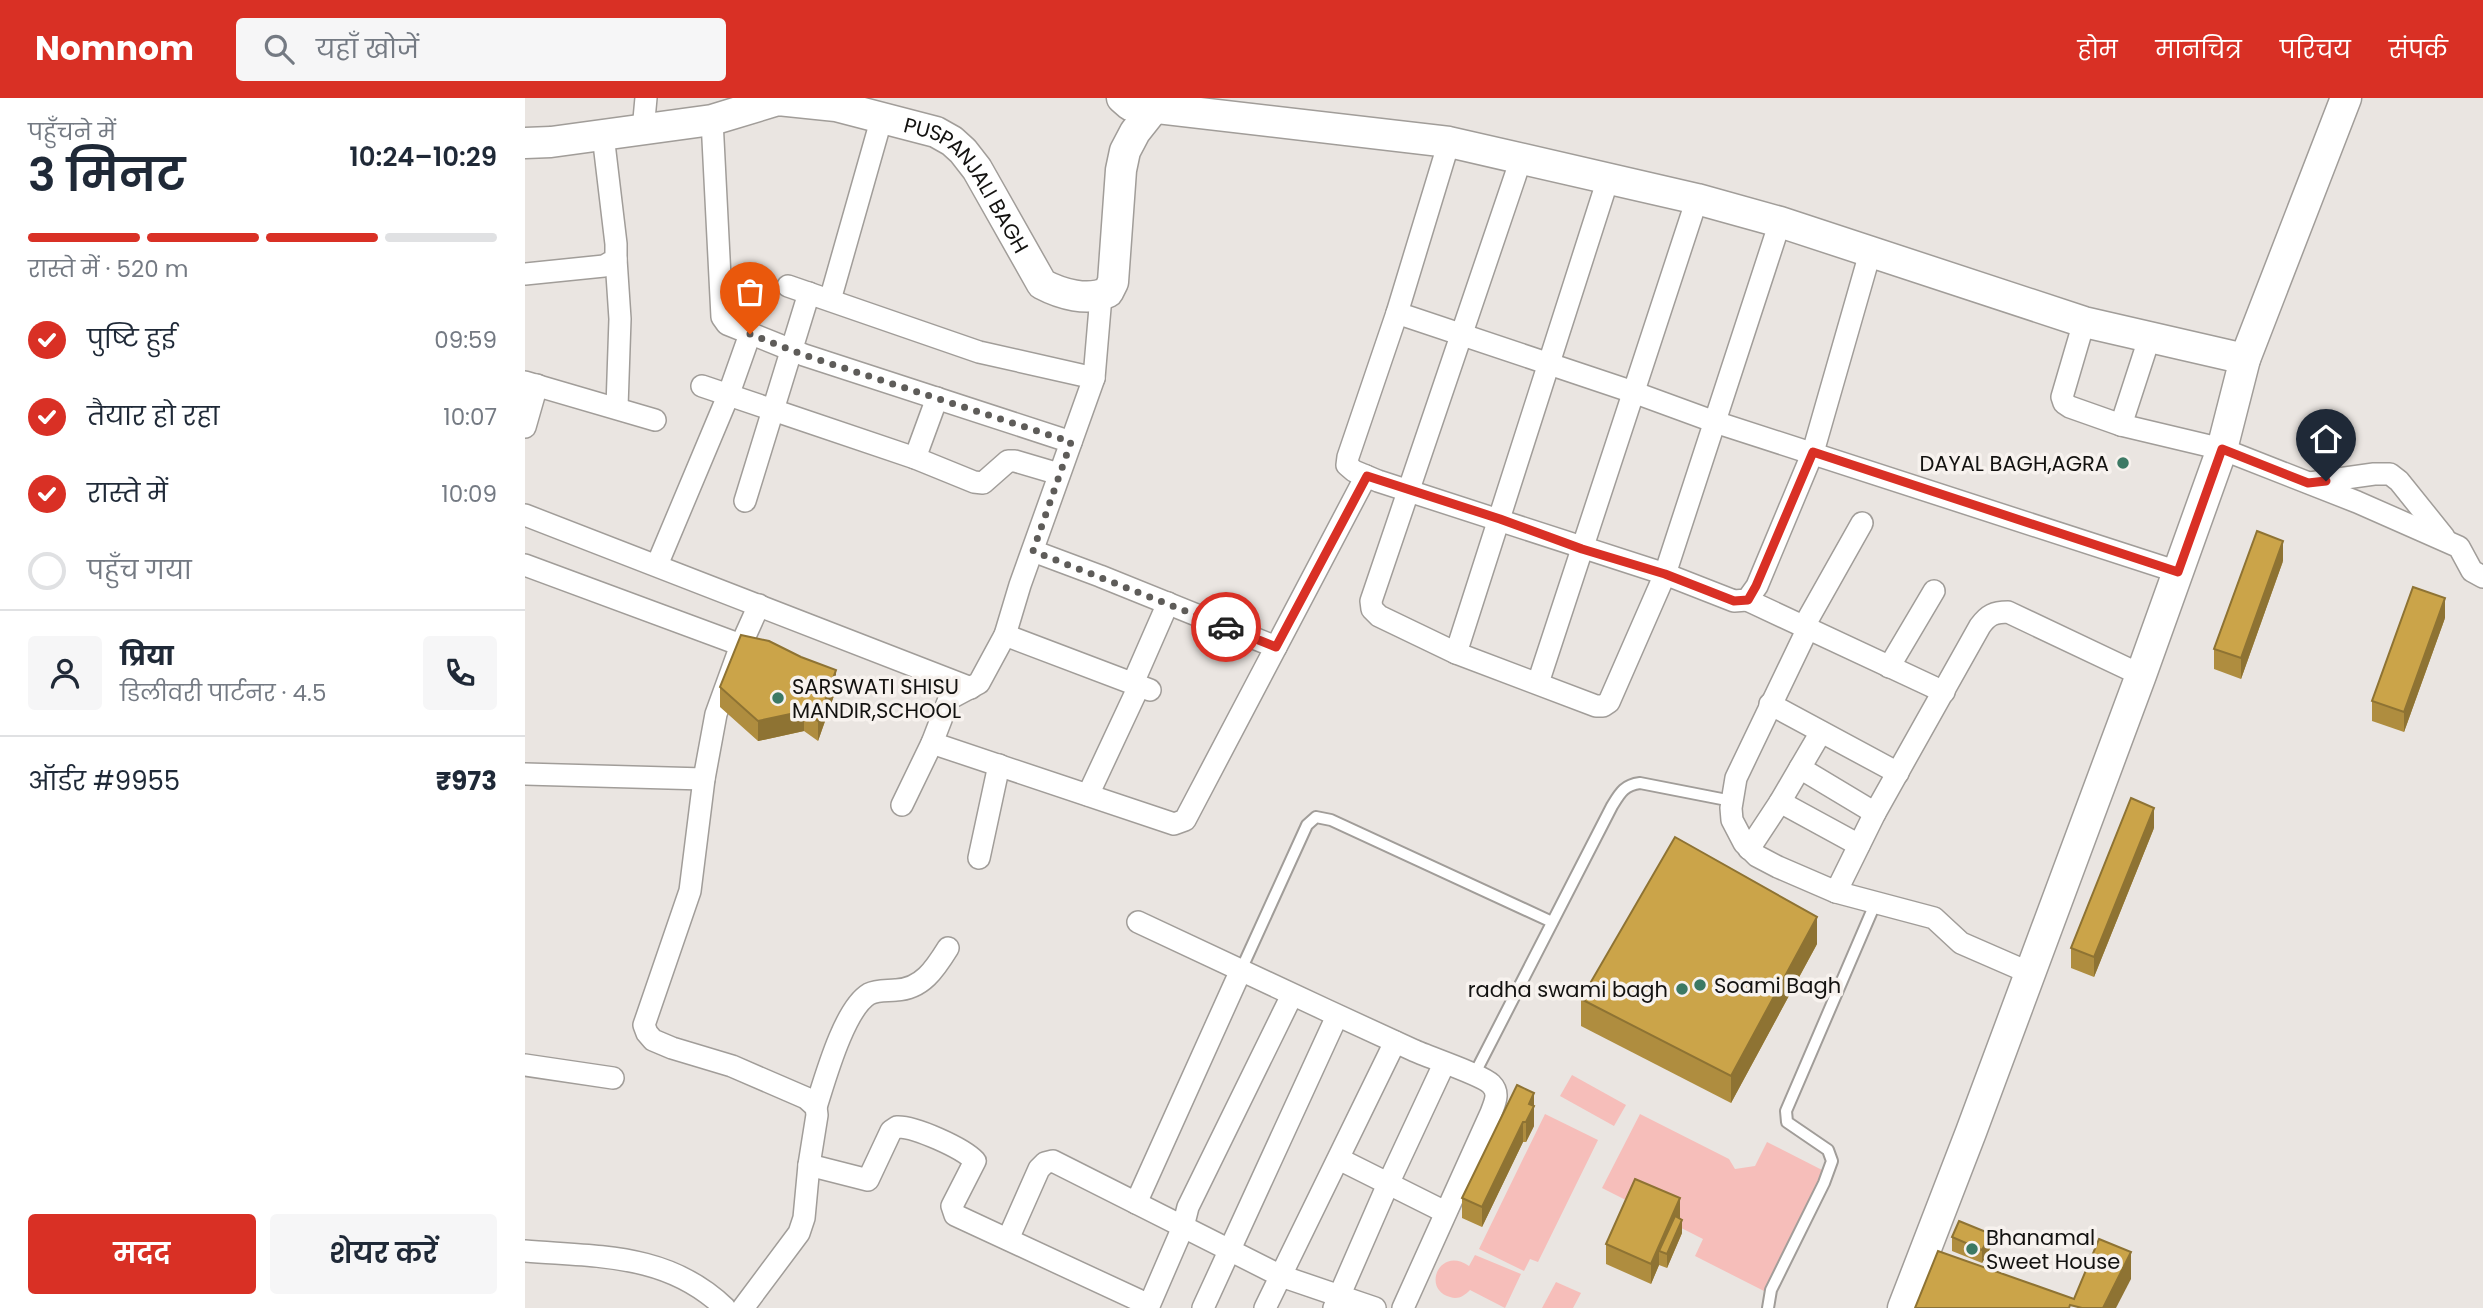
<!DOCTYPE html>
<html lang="hi">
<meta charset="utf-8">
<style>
body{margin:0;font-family:Poppins,"Noto Sans Devanagari",sans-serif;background:#f6f6f7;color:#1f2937;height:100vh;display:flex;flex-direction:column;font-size:26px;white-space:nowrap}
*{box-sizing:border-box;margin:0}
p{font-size:23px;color:#747a83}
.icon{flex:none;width:38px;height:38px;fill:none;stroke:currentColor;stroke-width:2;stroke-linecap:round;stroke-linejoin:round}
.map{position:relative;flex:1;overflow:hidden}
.panel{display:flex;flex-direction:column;background:#fff;width:525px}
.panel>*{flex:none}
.pin{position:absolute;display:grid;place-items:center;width:60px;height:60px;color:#fff;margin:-72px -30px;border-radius:50% 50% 50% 0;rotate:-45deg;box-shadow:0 0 7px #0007}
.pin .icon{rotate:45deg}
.courier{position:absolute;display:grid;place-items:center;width:70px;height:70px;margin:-35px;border:5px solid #d93025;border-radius:50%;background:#fff;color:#222;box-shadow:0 2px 9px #0007}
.head em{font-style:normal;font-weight:600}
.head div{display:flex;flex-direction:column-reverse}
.head{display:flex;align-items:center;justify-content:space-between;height:119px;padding:0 28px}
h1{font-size:46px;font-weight:600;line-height:52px}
.bar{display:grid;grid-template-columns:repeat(4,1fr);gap:10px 7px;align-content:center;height:84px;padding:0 28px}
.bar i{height:9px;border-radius:5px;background:#e0e1e3}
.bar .current{background:#d93025}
.bar p{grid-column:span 4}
.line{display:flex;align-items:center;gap:18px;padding:0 28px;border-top:2px solid #e0e1e3}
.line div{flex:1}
.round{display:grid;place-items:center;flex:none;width:74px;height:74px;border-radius:7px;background:#f6f6f7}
ol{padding:0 28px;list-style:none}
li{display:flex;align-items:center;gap:21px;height:77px}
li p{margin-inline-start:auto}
li .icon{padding:7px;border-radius:50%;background:#d93025;color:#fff;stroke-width:4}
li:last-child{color:#747a83}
li i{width:38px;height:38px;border:4px solid #e0e1e3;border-radius:50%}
.button{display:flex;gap:14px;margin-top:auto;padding:14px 28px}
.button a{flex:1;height:80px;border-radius:7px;background:#d93025;color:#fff;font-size:28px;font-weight:600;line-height:80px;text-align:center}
.button a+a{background:#f6f6f7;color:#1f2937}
header{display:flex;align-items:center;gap:42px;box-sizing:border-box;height:98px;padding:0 35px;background:#d93025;color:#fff}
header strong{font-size:33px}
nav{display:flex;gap:38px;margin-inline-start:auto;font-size:24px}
.search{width:490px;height:63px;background:#f6f6f7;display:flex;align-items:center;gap:18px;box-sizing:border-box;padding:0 24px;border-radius:7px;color:#747a83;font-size:26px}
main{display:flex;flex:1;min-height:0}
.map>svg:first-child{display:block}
.green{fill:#f6beba}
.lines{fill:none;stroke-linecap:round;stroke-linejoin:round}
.lane-casing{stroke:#a19d99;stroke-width:14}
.street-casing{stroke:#a19d99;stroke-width:24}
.secondary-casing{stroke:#a19d99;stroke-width:33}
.lane{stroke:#fff;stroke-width:10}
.street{stroke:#fff;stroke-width:21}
.secondary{stroke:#fff;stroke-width:30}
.wall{fill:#af8d3f}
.shaded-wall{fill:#8e7333}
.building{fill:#cba449;stroke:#8e7333;stroke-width:2}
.done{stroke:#5e5c59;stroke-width:7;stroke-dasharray:0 12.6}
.route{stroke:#d93025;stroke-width:9}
.poi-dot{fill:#3c7964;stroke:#f7f2ee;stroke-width:2.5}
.labels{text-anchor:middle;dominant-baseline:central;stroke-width:7;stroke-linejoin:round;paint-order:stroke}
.street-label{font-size:21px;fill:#131210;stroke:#f7f2ee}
.poi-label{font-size:21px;fill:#131210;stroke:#f7f2ee;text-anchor:start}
</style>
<header>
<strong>Nomnom</strong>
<div class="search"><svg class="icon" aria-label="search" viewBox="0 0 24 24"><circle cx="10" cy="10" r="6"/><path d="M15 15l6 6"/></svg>यहाँ खोजें</div>
<nav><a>होम</a><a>मानचित्र</a><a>परिचय</a><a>संपर्क</a></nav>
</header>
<main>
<section class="panel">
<div class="head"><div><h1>3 मिनट</h1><p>पहुँचने में</p></div><em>10:24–10:29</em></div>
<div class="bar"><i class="current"></i><i class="current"></i><i class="current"></i><i></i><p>रास्ते में · 520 m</p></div>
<ol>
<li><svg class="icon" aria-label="check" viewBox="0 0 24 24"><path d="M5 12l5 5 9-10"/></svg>पुष्टि हुई<p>09:59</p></li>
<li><svg class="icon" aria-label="check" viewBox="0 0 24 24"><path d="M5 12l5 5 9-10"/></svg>तैयार हो रहा<p>10:07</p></li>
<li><svg class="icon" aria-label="check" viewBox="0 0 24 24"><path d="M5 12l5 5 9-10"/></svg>रास्ते में<p>10:09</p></li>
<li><i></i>पहुँच गया</li>
</ol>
<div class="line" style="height:126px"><a class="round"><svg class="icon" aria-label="person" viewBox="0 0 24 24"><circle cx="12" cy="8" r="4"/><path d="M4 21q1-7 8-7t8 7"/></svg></a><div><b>प्रिया</b><p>डिलीवरी पार्टनर · 4.5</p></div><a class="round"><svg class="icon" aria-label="phone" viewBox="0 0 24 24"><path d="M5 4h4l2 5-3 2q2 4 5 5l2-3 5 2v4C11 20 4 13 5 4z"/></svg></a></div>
<div class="line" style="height:91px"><div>ऑर्डर #9955</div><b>₹973</b></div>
<div class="button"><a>मदद</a><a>शेयर करें</a></div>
</section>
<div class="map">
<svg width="1958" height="1210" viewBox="0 0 1958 1210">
<rect width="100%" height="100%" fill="#eae5e1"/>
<!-- green -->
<g class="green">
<path d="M1047 977 1101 1007 1089 1028 1035 998Z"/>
<path d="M1020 1016 1073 1042 1013 1164 1005 1161 999 1173 954 1151Z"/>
<path d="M1115 1016 1204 1061 1210 1071 1230 1068 1242 1044 1301 1074 1239 1193 1170 1158 1178 1141 1077 1090Z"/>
<path d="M950 1157 996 1176 980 1210 945 1192C939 1198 933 1202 925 1199 896 1191 915 1147 944 1168Z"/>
<path d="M1031 1184 1056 1195 1048 1210H1017Z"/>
</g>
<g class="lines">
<defs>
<g id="lane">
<path d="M716 872 782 727 791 719 806 722 1027 824"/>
<path d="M949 977 1087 708C1095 695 1099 687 1115 685L1207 703"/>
<path d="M1243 1210 1246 1192 1299 1085 1307 1063 1303 1052 1262 1024 1261 1013 1350 806"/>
</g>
<g id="street">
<path d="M187 22 197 219 202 226 279 257 546 344"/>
<path d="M118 32 121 0"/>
<path d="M924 44 872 215 823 359 822 367 829 373 853 383 1140 476 1209 503 1222 502 1232 488 1288 354 1345 155"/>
<path d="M1083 81 931 555 1071 608H1078L1084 604 1140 476 1255 124"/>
<path d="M91 161 95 221 92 309"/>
<path d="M0 176 79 168 91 161V146L78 37"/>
<path d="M263 188 454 254 569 280"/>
<path d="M305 202 357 19"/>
<path d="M872 215 1108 294 1190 324 1653 474"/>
<path d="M1559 224 1537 299 1539 305 1545 309 1596 327 1697 351 1832 404 1934 449 1947 473 1958 479"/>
<path d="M0 284 130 322"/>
<path d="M177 288 390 360 449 384 458 385 483 363H490L534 376"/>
<path d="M1596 327 1624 241"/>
<path d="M0 329 12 287"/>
<path d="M390 360 412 300"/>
<path d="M1785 385 1849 376H1865L1874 383 1919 439"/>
<path d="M220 403 284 195"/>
<path d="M0 417 446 590"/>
<path d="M508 453 575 478 751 549"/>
<path d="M0 467 216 547"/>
<path d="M132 467 203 298 225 236"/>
<path d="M1222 502 1419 594"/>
<path d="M1279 528 1337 425"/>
<path d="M1283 530 1211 680 1206 710 1207 722 1219 745 1232 758 1253 769 1311 794 1409 820 1436 845 1505 875"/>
<path d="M480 537 625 592"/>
<path d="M931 555 854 518 847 511 846 503 996 61"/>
<path d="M1364 569 1409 493"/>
<path d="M608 585 643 505"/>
<path d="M1013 585 1172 101"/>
<path d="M1245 606 1373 675"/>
<path d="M407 645 649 726 660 722 841 378"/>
<path d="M1275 670 1350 715"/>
<path d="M0 676 179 681"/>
<path d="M563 697 614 588"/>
<path d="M1255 704 1334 747"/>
<path d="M377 707 407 645 424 601 454 585 480 537 495 487 569 280 576 198"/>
<path d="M1224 751 1255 704 1296 634"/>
<path d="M454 760 474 667"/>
<path d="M1311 794 1350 715 1455 528C1463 517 1469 514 1483 514L1616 577"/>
<path d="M613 824C704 867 796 910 888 952 903 959 957 977 966 986 975 995 970 1004 966 1015L878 1210"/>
<path d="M0 967 88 980"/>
<path d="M291 1009C300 981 319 911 344 896 352 892 362 893 371 892 397 891 410 871 423 850"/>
<path d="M814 1061 920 1114"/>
<path d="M284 1067 343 1082 366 1033 372 1029C389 1028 438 1050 450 1063L427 1108 430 1117 624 1207"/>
<path d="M611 1105 716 872"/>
<path d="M483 1141 514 1071 520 1065 528 1063 756 1178 850 1210"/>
<path d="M0 1153C74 1159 143 1155 200 1210"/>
<path d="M218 1210 274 1135 279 1120 284 1067 292 1017 291 1009 281 1000 207 968 147 950 128 942 122 935 119 927 165 793 179 681 191 616 216 547 234 507"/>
<path d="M623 1210 658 1129 663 1109 767 897"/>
<path d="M678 1210 812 918"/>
<path d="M740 1210 870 944"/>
<path d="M809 1210 863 1086 919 966"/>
</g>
<g id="secondary">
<path d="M597 0 605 7 615 8 924 44 1172 101 1255 124 1559 224 1720 261"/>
<path id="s1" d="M0 45 26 44 187 22 253 2 311 8 411 34 427 43 438 53 452 71 517 186C536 196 563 204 583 194L588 184 596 72 600 53 610 34 629 10"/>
<path d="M1378 1210 1446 1034 1616 577 1697 351 1720 261 1821 0"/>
</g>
</defs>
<!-- lane casing -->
<use href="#lane" class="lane-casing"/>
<!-- street casing -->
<use href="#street" class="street-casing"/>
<!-- secondary casing -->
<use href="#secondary" class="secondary-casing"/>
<!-- lane -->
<use href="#lane" class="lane"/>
<!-- street -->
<use href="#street" class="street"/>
<!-- secondary -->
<use href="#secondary" class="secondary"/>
</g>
<!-- wall -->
<g class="wall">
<path d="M1758 463 1716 581 1689 571V551Z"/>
<path d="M1920 520 1879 634 1847 623V603Z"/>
<path d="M195 589 311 592 293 643 279 633 233 643 195 609Z"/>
<path d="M1629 730 1569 879 1546 870V850Z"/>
<path d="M1292 846 1206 1005 1056 928V901Z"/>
<path d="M1009 995V1028L1001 1044H998L957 1129 937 1120V1100Z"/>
<path d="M1155 1121 1157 1135 1142 1170 1134 1167 1126 1186 1081 1166V1146Z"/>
<path d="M1427 1139 1466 1149 1457 1165 1427 1153Z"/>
</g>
<!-- shaded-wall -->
<g class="shaded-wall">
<path d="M1758 443V463L1716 581V560Z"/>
<path d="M1920 500V520L1879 634V614Z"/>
<path d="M311 572V592L293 643V623Z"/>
<path d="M279 613V633L233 643V623Z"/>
<path d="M1629 710V730L1569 879V859Z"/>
<path d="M1292 819V846L1206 1005V978Z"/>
<path d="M1009 995V1028L1001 1044V1024L1004 1006Z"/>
<path d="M998 1024V1044L957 1129V1109Z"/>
<path d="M1155 1100V1121L1134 1153V1167L1126 1186V1166Z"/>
<path d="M1157 1122V1135L1142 1170V1156Z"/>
<path d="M1466 1136V1149L1457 1165V1152Z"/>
<path d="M1606 1154V1181L1591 1210H1578Z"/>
</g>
<!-- building -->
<g class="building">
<path d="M1732 433 1758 443 1716 560 1689 551Z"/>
<path d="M1888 489 1920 500 1879 614 1847 603Z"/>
<path d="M216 537 244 543 276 559 311 572 293 623 279 613 233 623 195 589Z"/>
<path d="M1606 700 1629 710 1569 859 1546 850Z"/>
<path d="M1150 739 1292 819 1206 978 1056 901Z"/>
<path d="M992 987 1009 995 1004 1006 1009 1008 1001 1024H998L957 1109 937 1100Z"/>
<path d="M1110 1081 1155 1100 1126 1166 1081 1146Z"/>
<path d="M1150 1118 1157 1122 1142 1156 1134 1153Z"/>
<path d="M1434 1123 1466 1136 1457 1152 1427 1139Z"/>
<path d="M1574 1141 1606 1154 1578 1210H1557L1545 1207 1544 1210H1390L1413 1153 1549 1201Z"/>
</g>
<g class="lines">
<!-- done -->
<path class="done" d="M225 236 279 257 546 344 508 453 701 529"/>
<!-- route -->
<path class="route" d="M701 529 751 549 842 378 975 421 1057 451 1140 476 1209 503 1223 502 1231 488 1288 354 1653 474 1697 351 1783 385 1801 383"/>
</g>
<!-- markers -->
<g class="poi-dot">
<circle cx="1598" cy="365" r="7"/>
<circle cx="253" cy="600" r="7"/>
<circle cx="1175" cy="887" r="7"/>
<circle cx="1157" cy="891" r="7"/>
<circle cx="1447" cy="1151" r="7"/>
</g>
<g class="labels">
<!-- street labels -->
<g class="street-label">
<text stroke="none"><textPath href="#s1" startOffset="478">PUSPANJALI BAGH</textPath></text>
</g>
<!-- poi labels -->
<g class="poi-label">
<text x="1584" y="365" text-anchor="end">DAYAL BAGH,AGRA</text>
<text x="267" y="588">SARSWATI SHISU<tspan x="267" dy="24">MANDIR,SCHOOL</tspan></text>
<text x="1189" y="887">Soami Bagh</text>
<text x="1143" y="891" text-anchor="end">radha swami bagh</text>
<text x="1461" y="1139">Bhanamal<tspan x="1461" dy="24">Sweet House</tspan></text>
</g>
</g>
</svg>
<div class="pin" style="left:225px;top:236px;background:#ea580c"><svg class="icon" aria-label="bag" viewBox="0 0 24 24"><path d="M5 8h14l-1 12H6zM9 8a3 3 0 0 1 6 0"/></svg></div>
<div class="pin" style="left:1801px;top:383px;background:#1f2937"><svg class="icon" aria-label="home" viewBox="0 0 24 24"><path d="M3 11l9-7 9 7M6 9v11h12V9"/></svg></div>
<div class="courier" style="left:701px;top:529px"><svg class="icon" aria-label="car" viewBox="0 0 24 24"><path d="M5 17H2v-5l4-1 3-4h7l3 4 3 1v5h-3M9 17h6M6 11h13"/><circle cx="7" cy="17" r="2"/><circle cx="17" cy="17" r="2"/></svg></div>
</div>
</main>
